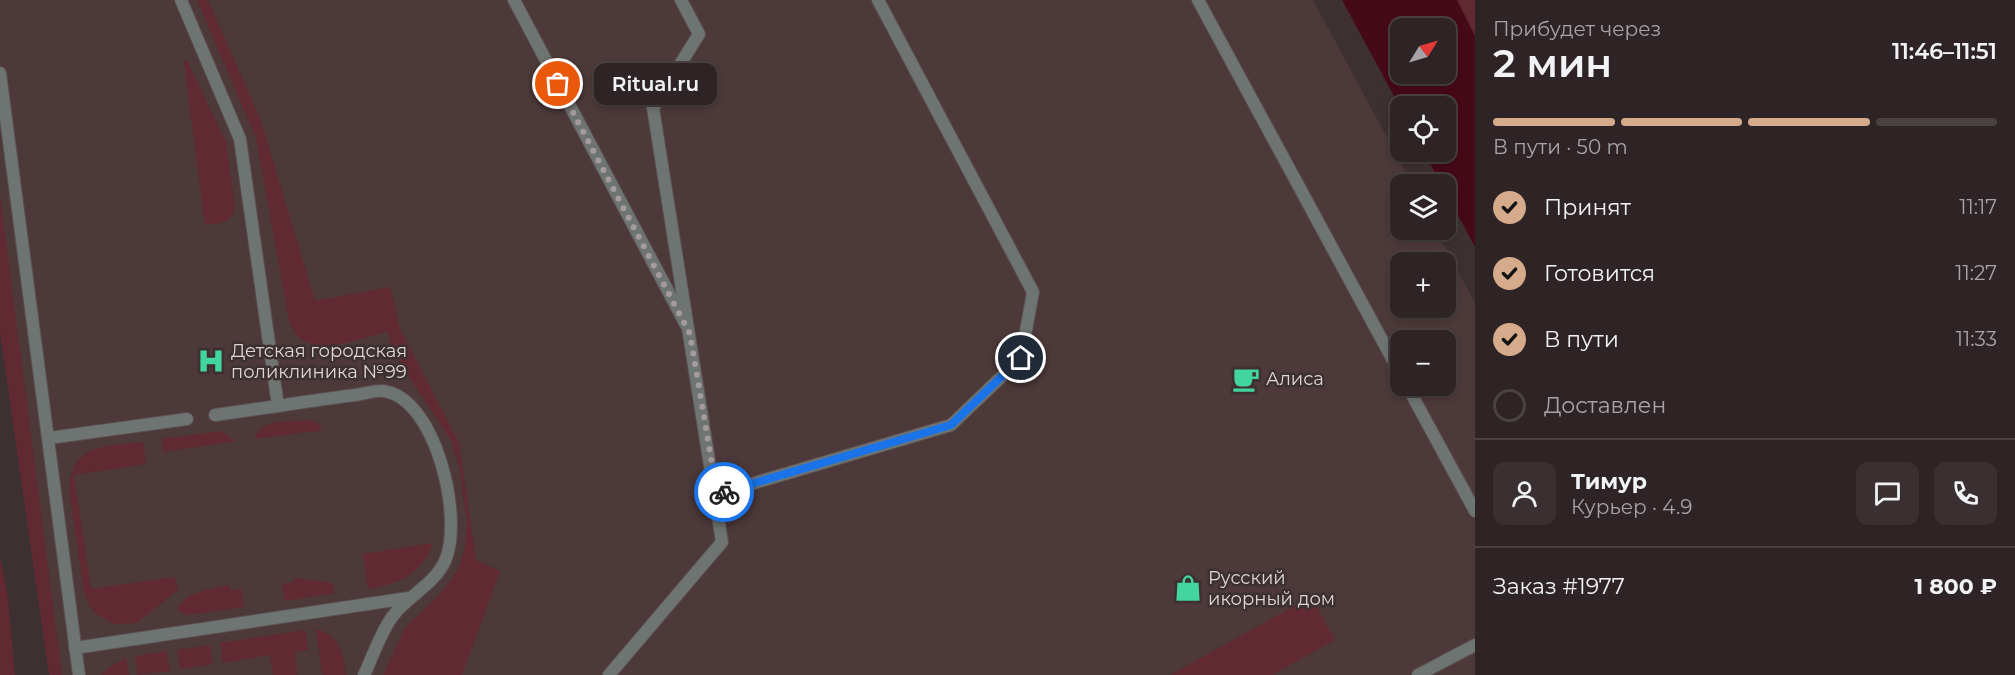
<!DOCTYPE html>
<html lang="ru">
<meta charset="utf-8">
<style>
body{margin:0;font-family:Montserrat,sans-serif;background:#3a3032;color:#f1f3f6;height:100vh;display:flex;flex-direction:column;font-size:22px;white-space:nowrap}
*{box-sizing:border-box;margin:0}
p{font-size:20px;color:#a7a4a7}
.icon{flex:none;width:33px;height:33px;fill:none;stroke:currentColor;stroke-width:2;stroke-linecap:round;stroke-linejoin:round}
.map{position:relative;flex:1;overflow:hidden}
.panel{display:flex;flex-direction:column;background:#2e2425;width:540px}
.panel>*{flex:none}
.needle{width:39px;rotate:53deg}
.fabs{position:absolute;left:1390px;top:18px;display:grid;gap:12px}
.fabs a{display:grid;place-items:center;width:66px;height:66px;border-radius:12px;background:#2e2425;box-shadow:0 3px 9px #0003,0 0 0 2px #494142;font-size:30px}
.pin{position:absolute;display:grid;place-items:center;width:51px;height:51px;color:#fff;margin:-26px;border:3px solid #fff;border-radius:50%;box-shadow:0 2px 6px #0007}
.courier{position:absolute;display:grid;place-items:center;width:60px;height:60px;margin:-30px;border:4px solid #1a73e8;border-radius:50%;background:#fff;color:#222;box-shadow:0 2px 8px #0007}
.bubble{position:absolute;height:42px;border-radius:12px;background:#2e2425;box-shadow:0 3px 9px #0003,0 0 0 2px #494142;font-size:20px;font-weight:600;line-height:42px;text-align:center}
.summary em{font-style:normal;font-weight:600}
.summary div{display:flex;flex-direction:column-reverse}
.summary{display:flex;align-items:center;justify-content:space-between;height:102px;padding:0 18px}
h1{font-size:39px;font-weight:600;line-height:45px}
.bar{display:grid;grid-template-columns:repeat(4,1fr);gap:9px 6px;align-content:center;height:72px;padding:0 18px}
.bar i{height:8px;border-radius:4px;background:#494142}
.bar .current{background:#d6ab8b}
.bar p{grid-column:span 4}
.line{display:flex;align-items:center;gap:15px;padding:0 18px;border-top:2px solid #494142}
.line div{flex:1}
.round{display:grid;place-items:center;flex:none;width:63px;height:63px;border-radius:12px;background:#3a3032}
ol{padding:0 18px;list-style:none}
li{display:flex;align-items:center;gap:18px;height:66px}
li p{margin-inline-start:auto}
li .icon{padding:6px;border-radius:50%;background:#d6ab8b;color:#111;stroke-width:4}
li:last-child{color:#a7a4a7}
li i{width:33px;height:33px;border:3px solid #494142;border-radius:50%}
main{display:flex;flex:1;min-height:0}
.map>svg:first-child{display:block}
.built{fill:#4d393a;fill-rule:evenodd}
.green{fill:#612931}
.water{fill:#460917;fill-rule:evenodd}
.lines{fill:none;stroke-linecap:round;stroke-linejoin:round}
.service-casing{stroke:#5a4e4f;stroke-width:14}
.service{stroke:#6e7471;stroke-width:12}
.done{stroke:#a69b9c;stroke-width:6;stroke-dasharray:0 10.8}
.route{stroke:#1a73e8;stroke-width:8}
.labels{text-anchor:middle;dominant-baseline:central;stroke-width:5;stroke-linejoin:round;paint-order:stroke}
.poi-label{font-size:18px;fill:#ded5d6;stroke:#3d3031;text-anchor:start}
</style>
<main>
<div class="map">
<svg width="1475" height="675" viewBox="0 0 1475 675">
<rect width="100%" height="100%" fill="#3d3031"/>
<!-- built -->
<path class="built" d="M0 0H1313L1412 184H1401V230H1436L1475 303V675H49L0 331ZM1401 262H1446V308H1401ZM1401 340H1446V386H1401Z"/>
<!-- green -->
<g class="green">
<path d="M197 0H208L261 121 315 301 390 287 400 329 459 443 476 560 500 571 462 675H383L405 628 439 595 457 572 465 547 467 522 459 466 452 442 391 349 388 332C356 338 303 365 289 320L256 138Z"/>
<path d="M1457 0H1475V36Z"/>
<path d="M187 60 226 142 235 209C231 224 218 223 205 225L184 62Z"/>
<path d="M0 195 62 675H49L0 331Z"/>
<path d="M308 420 317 423 322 430 255 439C257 419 292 422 308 420Z"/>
<path d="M221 431 236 441 163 452 162 439Z"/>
<path d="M143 442 146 464 74 475 91 589 175 577 178 590 136 623 114 624 98 615 89 605 84 592 69 487C75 442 106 447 143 442Z"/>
<path d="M433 543C421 575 399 584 368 589L363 554Z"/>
<path d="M0 556 8 598 15 675H0Z"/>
<path d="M294 578 333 583 335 593 285 601 282 584 294 582Z"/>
<path d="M229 585 230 591 242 589 244 607 188 615 178 611C180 592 214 589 229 585Z"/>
<path d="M1311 597 1335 640 1272 675H1170Z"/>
<path d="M316 629C340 637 343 652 346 675H322Z"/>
<path d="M305 630 308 650 295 652 297 675H273L270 655 223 663 220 643Z"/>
<path d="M210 645 213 664 180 669 177 650Z"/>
<path d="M166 651 170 671 138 675 135 656Z"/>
<path d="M126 658 129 675H102L109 667Z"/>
</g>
<!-- water -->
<path class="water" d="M1342 0H1457L1475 36V247L1446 193V184H1441L1424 152H1446V106H1401V109ZM1401 28H1446V74H1401Z"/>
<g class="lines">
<defs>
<g id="service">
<path d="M181 0 240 139 278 406C304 402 330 398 356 395 364 394 375 390 383 391 436 397 464 519 445 561 434 585 407 596 392 617 380 634 373 656 364 675"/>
<path d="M514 0 686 325"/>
<path d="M1198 0 1401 375"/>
<path d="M0 73 79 675"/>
<path d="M1407 386 1475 511"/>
<path d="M215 415 278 406"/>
<path d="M49 438 187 419"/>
<path d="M717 494 951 425 1021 358 1033 292 878 0"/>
<path d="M75 648 408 598"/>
<path d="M609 675 722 542 653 108 699 34 681 0"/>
<path d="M1418 675 1475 645"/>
</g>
</defs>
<!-- service casing -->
<use href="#service" class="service-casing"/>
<!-- service -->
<use href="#service" class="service"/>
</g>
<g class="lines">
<!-- done -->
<path class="done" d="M558 84 690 334 717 494 724 492"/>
<!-- route -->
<path class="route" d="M724 492 951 425 1021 358"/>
</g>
<!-- icons -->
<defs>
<symbol id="hospital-bare" viewBox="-9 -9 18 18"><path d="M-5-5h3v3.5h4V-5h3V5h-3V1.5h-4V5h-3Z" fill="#42d4a1" stroke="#3d3031" stroke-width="2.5" paint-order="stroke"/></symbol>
<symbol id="cafe-bare" viewBox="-9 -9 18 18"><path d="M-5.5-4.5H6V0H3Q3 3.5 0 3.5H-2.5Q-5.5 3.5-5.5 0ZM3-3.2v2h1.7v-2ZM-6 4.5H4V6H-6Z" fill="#42d4a1" stroke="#3d3031" stroke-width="2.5" paint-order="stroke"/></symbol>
<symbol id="shop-bare" viewBox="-9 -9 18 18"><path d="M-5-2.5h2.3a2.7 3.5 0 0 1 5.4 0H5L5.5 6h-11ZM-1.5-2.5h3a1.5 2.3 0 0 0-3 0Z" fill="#42d4a1" stroke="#3d3031" stroke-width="2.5" paint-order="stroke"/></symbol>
</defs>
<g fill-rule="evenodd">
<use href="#hospital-bare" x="192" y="342" width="38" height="38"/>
<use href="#cafe-bare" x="1227" y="360" width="38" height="38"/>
<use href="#shop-bare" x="1169" y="569" width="38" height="38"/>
</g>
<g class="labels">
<!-- poi labels -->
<g class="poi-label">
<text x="231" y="351">Детская городская<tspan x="231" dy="21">поликлиника №99</tspan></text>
<text x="1266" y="379">Алиса</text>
<text x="1208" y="578">Русский<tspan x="1208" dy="21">икорный дом</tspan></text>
</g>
</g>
</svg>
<div class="fabs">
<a><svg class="needle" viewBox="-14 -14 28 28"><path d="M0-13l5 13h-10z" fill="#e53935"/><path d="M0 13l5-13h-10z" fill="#a7a4a7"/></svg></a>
<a><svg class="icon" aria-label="locate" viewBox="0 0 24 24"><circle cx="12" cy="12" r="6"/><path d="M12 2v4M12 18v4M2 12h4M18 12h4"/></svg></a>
<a><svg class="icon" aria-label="layers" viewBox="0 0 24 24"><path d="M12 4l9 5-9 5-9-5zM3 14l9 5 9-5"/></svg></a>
<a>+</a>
<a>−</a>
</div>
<div class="pin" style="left:558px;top:84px;background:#ea580c"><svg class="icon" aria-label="bag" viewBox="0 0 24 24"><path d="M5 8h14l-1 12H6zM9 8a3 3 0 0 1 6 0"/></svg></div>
<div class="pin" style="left:1021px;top:358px;background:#1f2937"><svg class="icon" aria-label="home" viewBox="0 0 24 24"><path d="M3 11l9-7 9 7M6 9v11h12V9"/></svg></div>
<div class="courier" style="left:724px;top:492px"><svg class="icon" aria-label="bike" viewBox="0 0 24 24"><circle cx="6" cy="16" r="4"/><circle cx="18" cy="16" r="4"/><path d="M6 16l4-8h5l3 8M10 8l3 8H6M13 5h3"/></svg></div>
<div class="bubble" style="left:594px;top:63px;width:123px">Ritual.ru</div>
</div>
<section class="panel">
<div class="summary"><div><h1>2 мин</h1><p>Прибудет через</p></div><em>11:46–11:51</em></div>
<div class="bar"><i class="current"></i><i class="current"></i><i class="current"></i><i></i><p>В пути · 50 m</p></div>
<ol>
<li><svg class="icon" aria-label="check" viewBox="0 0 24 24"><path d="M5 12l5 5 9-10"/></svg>Принят<p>11:17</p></li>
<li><svg class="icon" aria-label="check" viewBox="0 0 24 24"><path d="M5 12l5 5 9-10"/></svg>Готовится<p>11:27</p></li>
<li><svg class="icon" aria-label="check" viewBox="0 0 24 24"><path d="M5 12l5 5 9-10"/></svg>В пути<p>11:33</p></li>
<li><i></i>Доставлен</li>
</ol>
<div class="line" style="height:108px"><a class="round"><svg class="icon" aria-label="person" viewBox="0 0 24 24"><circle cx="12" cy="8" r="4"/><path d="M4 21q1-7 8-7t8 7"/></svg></a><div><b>Тимур</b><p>Курьер · 4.9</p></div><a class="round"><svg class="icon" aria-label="chat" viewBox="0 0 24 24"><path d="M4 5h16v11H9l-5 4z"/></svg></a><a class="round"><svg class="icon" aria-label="phone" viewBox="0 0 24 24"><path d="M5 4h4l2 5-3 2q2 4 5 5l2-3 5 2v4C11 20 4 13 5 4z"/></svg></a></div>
<div class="line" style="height:78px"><div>Заказ #1977</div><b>1 800 ₽</b></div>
</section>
</main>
